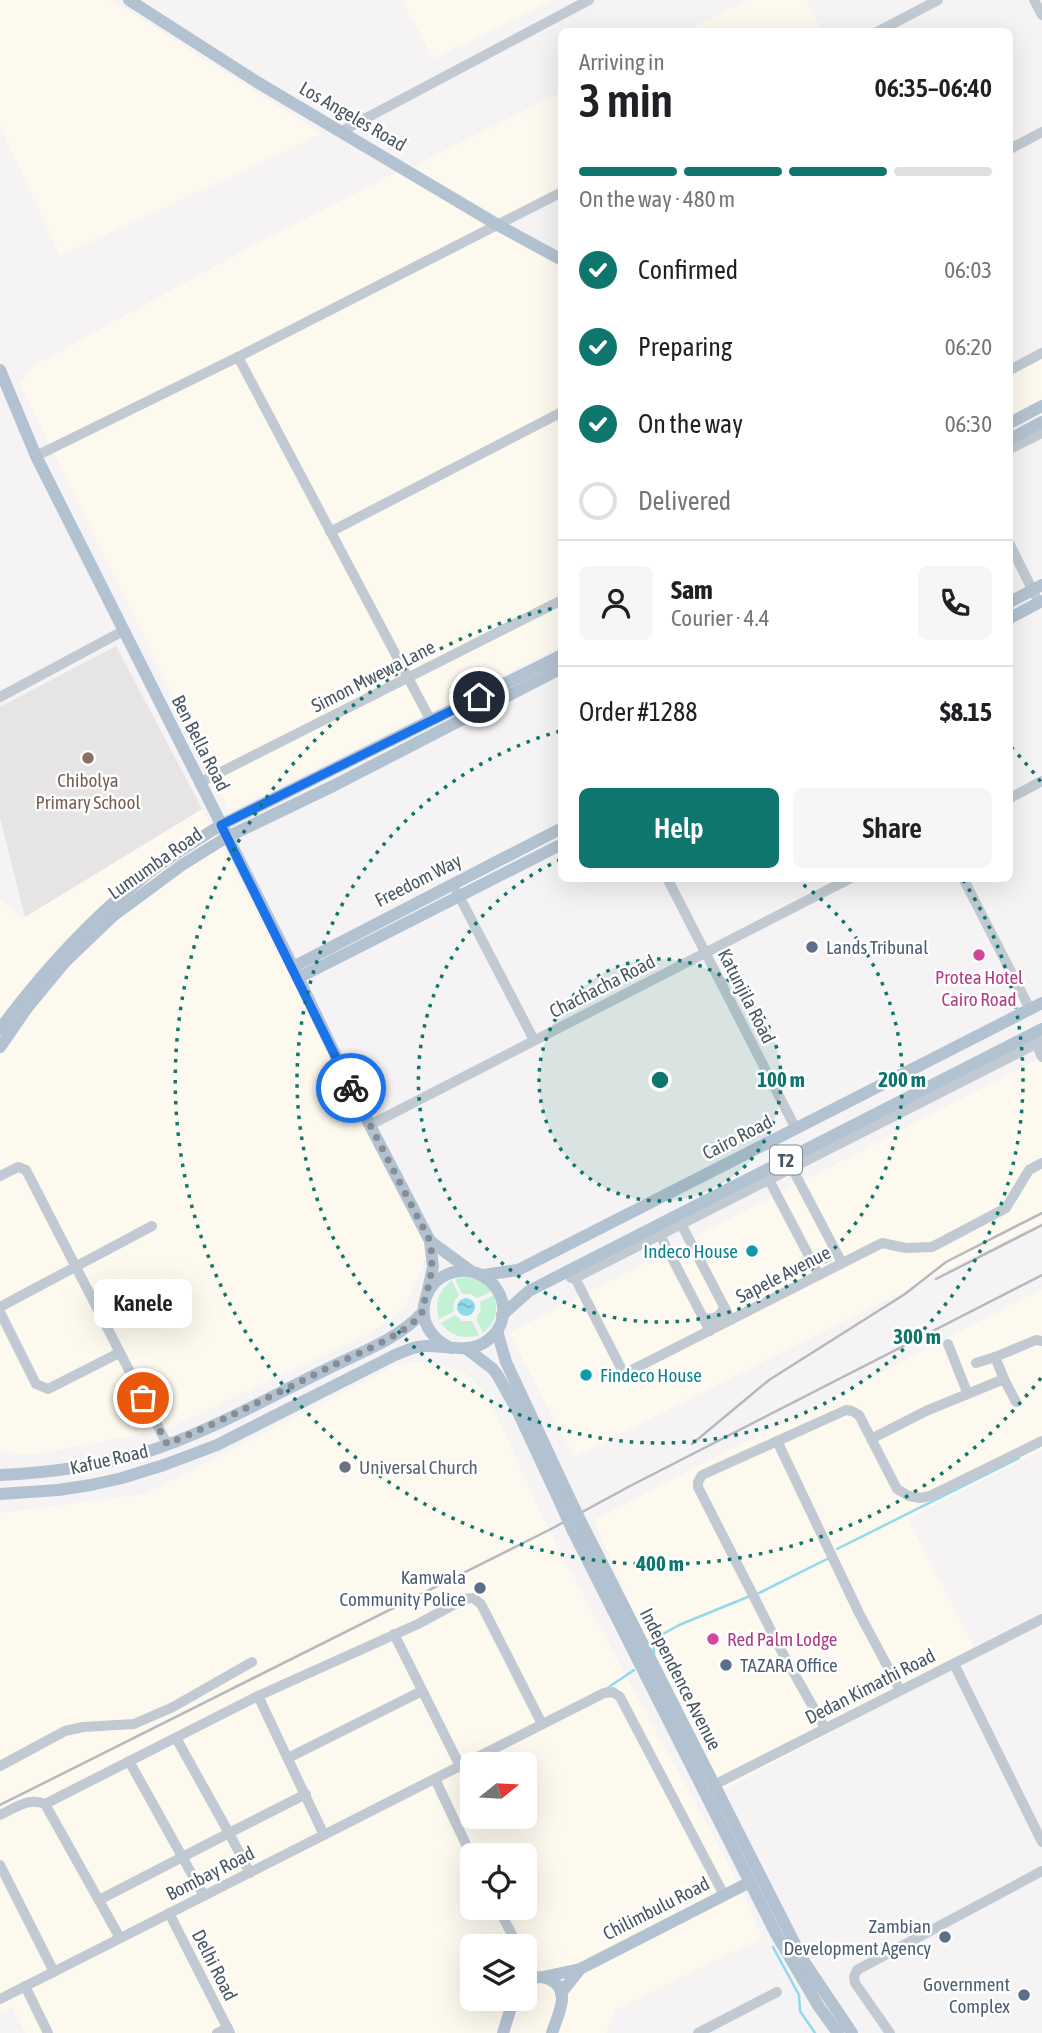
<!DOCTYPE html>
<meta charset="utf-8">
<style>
body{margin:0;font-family:"Asap Condensed",sans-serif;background:#f6f6f6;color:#202124;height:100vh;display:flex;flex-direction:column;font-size:26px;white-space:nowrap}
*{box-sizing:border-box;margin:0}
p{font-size:23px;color:#757577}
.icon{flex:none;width:38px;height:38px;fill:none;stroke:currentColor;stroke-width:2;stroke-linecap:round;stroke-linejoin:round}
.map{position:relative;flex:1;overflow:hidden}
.panel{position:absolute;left:558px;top:28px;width:455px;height:854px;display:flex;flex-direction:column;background:#fff;border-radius:10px;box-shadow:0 7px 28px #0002}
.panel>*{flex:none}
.needle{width:46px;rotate:72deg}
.fabs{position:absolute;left:460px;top:1752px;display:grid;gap:14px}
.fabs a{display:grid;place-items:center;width:77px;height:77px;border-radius:10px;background:#fff;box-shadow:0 7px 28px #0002;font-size:35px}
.pin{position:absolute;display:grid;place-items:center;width:60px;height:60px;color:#fff;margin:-30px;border:4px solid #fff;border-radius:50%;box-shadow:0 2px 7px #0007}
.courier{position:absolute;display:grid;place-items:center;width:70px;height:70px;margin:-35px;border:5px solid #1a73e8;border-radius:50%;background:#fff;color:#222;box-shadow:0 2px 9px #0007}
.bubble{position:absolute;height:49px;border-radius:10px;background:#fff;box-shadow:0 7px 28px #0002;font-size:23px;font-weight:600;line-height:49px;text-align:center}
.summary em{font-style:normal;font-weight:600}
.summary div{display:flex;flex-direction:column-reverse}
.summary{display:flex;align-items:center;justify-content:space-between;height:119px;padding:0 21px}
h1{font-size:46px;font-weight:600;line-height:52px}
.bar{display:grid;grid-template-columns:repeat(4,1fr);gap:10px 7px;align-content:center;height:84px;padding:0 21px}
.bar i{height:9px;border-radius:5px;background:#e0e0e0}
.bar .on{background:#0f766e}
.bar p{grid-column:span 4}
.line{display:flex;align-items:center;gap:18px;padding:0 21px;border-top:2px solid #e0e0e0}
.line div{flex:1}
.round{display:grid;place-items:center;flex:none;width:74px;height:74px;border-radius:10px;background:#f6f6f6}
ol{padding:0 21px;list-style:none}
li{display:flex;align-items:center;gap:21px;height:77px}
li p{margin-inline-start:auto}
li .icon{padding:7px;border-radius:50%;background:#0f766e;color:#fff;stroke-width:4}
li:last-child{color:#757577}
li i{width:38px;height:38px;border:4px solid #e0e0e0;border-radius:50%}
.cta{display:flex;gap:14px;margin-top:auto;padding:14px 21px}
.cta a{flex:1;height:80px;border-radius:10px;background:#0f766e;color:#fff;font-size:28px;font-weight:600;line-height:80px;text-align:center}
.cta a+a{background:#f6f6f6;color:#202124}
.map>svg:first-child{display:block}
.commercial{fill:#fdf9ef;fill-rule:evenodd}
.education{fill:#e6e4e5}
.grass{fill:#c3f1d5}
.water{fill:url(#water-ripples)}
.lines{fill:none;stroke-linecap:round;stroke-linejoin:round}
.stream{stroke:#90daee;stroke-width:2.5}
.minor{stroke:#c1cad2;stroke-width:10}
.major{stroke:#b3c2d1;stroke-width:12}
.rail{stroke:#b5b8bd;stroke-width:2.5}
.major-bridge{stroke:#b3c2d1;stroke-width:12}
.done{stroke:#868d94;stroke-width:7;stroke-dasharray:0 12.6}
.route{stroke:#1a73e8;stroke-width:9}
.ring{fill:none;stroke:#0f766e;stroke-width:3.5;stroke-dasharray:3.5 7}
.education-dot{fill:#8d6e63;stroke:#fff;stroke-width:2.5}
.service-dot{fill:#5c6f8a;stroke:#fff;stroke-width:2.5}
.hotel-dot{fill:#d1479c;stroke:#fff;stroke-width:2.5}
.culture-dot{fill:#0f9aa8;stroke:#fff;stroke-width:2.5}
.worship-dot{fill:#6b7280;stroke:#fff;stroke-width:2.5}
.labels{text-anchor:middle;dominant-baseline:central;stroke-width:5;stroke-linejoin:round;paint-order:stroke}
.shield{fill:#fff;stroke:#808990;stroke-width:2}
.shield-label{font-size:18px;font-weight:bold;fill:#4a5661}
.street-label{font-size:19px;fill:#4a5661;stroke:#fff}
.education-label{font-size:19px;fill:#785e54;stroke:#fff}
.service-label{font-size:19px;fill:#4e5e75;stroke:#fff;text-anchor:end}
.hotel-label{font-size:19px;fill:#b23c85;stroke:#fff}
.culture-label{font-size:19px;fill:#0d838f;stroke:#fff;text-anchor:end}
.worship-label{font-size:19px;fill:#5b616d;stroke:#fff;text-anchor:start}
.centre{fill:#0f766e;stroke:#fff;stroke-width:3.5}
.ring-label{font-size:21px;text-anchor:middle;font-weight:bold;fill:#0f766e;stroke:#fff;stroke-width:5;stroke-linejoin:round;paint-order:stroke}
</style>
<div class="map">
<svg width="1042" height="2033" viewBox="0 0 1042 2033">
<defs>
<pattern id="water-ripples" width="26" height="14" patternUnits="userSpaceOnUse" patternTransform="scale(1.75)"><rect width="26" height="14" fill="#90daee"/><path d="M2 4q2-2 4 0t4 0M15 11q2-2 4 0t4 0" fill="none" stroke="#78b4c4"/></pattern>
</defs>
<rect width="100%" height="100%" fill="#f5f3f3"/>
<!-- commercial -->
<g class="commercial">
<path d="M0 0H111L322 134 60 256 0 126Z"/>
<path d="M402 0H553L433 59Z"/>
<path d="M747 0H806L822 31H684Z"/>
<path d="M562 92V186L500 217 419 171 417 164Z"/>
<path d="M403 169 562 261V646L229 811 20 384 33 366 250 247Z"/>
<path d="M1042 355V399L1015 413 1010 412V372Z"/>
<path d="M202 809 431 1244 406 1307 370 1333 167 1429 31 1455 0 1452V900L23 918Z"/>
<path d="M1042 1057V1222L574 1457 509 1333Z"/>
<path d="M1042 1289V1450L908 1519 977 1653 711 1797 594 1520Z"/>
<path d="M421 1361 465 1373 488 1396 545 1522 633 1689 734 1874 762 1938 616 2010 606 2033H25L12 2007 0 2012V1513L145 1494 396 1365ZM472 1764H525V1816H472ZM472 1855H525V1908H472ZM472 1946H525V1998H472Z"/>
</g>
<!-- education -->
<path class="education" d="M116 646 202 809 25 917 0 817V707Z"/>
<!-- grass -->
<g class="grass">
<path d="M465 1277 481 1280 493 1291 477 1298 471 1294H462L455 1279Z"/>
<path d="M452 1280 459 1295 454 1302 453 1312 439 1319C434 1303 439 1290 452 1280Z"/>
<path d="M494 1295C498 1310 497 1322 483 1333L476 1318 481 1310 480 1302Z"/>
<path d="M455 1315 462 1321H472L479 1335C463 1340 451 1336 441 1323Z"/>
</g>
<!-- water -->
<circle class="water" cx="466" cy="1307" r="9"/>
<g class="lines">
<!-- stream -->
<g class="stream">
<path d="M837 1549 1019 1458"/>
<path d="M757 1594 829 1558"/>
<path d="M654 1656V1639L679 1625 750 1596"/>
<path d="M606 1689 634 1670"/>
<path d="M773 1947 799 1995 800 2011 815 2033"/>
</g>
<!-- minor -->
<g class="minor">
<path d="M1034 0 1042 15"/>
<path d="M877 32 938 0"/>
<path d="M340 132 589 0"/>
<path d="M1010 149 1042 132"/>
<path d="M238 357 431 721"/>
<path d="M1010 370 1042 353"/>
<path d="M1010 449 1042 433"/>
<path d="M36 456 238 357 562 192"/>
<path d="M330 532 562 412"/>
<path d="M1010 545 1035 595"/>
<path d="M0 697 123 631"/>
<path d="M199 783 562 600"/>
<path d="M1010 798 1042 781"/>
<path d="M667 878 796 1129"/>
<path d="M963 878 1030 1009"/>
<path d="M457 892 534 1040"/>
<path d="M1036 1044 1042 1057"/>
<path d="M370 1125 851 878"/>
<path d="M792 1168 842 1263"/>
<path d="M0 1176 18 1167 26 1170 167 1444"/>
<path d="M769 1180 819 1275"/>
<path d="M681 1224 731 1320"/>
<path d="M660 1235 710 1331"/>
<path d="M811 1259C822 1262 829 1259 834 1248"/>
<path d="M571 1278H575L1042 1041"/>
<path d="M575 1278 624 1374 882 1243 906 1248 932 1247 1006 1208 1029 1170 1042 1163"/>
<path d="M0 1307 152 1226"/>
<path d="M0 1312 36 1384 48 1389 119 1353"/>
<path d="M703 1318C714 1320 720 1317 724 1307"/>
<path d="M948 1344 967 1392"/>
<path d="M976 1363 995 1357"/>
<path d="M1004 1379 1016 1402"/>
<path d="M871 1439 926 1411 1004 1379 995 1357 1036 1340 1042 1341"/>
<path d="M777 1441 859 1613 900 1690"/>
<path d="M394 1634 460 1766"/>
<path d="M954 1664 1042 1842"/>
<path d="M258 1696 324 1835"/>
<path d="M825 1728 782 1652 698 1487V1482L702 1475 846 1410 852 1411 859 1415 897 1489 909 1496 920 1498 930 1496 1042 1441"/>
<path d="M288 1758 422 1691"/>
<path d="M129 1761 204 1896"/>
<path d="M0 1766 65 1731 83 1727 134 1724 173 1707 252 1662"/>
<path d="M435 1779 472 1857"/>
<path d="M714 1785 1042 1619"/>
<path d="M0 1815C15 1808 29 1797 45 1804"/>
<path d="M0 1865 54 1972"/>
<path d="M250 1873 229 1833 306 1794"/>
<path d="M99 1900 229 1833 176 1738"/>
<path d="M498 1908 518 1946"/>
<path d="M169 1913 230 2033"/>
<path d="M120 1938 45 1804 258 1696 418 1624 464 1599 473 1598 481 1604 542 1724"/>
<path d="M525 1960 534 1977"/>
<path d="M25 1986 48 2033"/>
<path d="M0 1999 604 1693 613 1692 620 1697 724 1895"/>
<path d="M217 2033 228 2028"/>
<path d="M698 2033 777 1992"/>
<path d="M890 2033 855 1983 854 1977 857 1970 1042 1871"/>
</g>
<!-- major -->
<g class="major">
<path d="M129 0 257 82 496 224 562 260"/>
<path d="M0 370 36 456 293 967 362 1110 430 1241 433 1267 427 1294"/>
<path d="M1010 423 1042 406"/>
<path d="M1010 439 1042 422"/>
<path d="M1010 602 1042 585"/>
<path d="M1010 618 1042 601"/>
<path d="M293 967 562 828"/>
<path d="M298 978 562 844"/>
<path d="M0 1029C41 974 87 923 140 880 165 859 194 842 221 825L562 655"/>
<path d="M0 1047 27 1008 65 962 113 916 182 865 227 837 335 785 562 668"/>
<path d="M430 1241 471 1271"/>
<path d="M483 1275 518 1270 1042 1003"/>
<path d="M502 1315 529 1291 1042 1029"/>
<path d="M497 1331 506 1362 569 1497"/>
<path d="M467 1349 493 1369 498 1376 517 1410 559 1500"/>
<path d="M0 1475C47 1473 97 1466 143 1453 205 1434 264 1400 323 1371 356 1354 398 1340 423 1312"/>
<path d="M0 1494 58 1490 91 1485 122 1478 164 1465 217 1445 395 1355C405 1351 415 1346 425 1346 447 1345 469 1355 488 1340 524 1313 491 1257 448 1274 424 1284 415 1316 434 1336 439 1342 445 1345 451 1348"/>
<path d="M582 1524 803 1960 852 2033"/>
<path d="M572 1529 776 1934 819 2007 838 2033"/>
<path d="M543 1977 580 1969 750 1882"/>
<path d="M525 1981C540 1972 563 1979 562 2000 561 2011 555 2023 552 2033"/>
<path d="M561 1993 580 1969"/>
<path d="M503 2033 514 1998"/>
</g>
<!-- rail -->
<g class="rail">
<path d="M936 1279 1042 1225"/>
<path d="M692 1444 769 1380 905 1294 946 1262 1042 1213"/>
<path d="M0 1805 551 1529 630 1486 1042 1275"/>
</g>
<!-- major-bridge -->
<g class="major-bridge">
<path d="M569 1497 582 1524"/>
<path d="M559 1500 572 1529"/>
</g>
</g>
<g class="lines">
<!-- done -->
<path class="done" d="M143 1398 167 1444C225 1420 281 1391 338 1363 359 1353 408 1333 421 1314 424 1310 423 1305 425 1299 431 1279 434 1263 430 1241L351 1088"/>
<!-- route -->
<path class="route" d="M351 1088 221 825 479 697"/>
</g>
<!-- distance rings -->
<circle cx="660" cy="1080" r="121" fill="#0f766e" fill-opacity=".12"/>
<g class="ring">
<circle cx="660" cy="1080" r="121"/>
<path d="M795 879A242 242 0 1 1 562 859"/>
<path d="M963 880A363 363 0 1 1 560 731"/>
<path d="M1041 1378A484 484 0 1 1 559 607M1011 747A484 484 0 0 1 1041 782"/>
</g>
<!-- markers -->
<circle class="education-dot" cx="88" cy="758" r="7"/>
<g class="service-dot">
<circle cx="812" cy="947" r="7"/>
<circle cx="480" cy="1588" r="7"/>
<circle cx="726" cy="1665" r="7"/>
<circle cx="945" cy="1937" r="7"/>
<circle cx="1024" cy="1995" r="7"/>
</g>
<g class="hotel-dot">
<circle cx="979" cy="955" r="7"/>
<circle cx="713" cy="1639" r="7"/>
</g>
<g class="culture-dot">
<circle cx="752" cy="1251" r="7"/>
<circle cx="586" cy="1375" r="7"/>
</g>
<circle class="worship-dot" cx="345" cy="1467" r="7"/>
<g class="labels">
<!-- shield labels -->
<rect class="shield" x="770" y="1145.5" width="32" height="29" rx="5"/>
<g class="shield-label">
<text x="786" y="1160">T2</text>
</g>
<!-- street labels -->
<g class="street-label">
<text transform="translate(353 116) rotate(30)">Los Angeles Road</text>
<text transform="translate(373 676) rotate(-27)">Simon Mwewa Lane</text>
<text transform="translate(201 743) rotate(63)">Ben Bella Road</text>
<text transform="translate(155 863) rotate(-35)">Lumumba Road</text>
<text transform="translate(418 880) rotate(-27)">Freedom Way</text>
<text transform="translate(602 986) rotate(-27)">Chachacha Road</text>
<text transform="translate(747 996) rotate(63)">Katunjila Road</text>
<text transform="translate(737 1137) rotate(-27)">Cairo Road</text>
<text transform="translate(783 1274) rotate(-27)">Sapele Avenue</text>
<text transform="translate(109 1459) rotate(-13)">Kafue Road</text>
<text transform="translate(681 1679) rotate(63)">Independence Avenue</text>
<text transform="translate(870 1686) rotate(-27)">Dedan Kimathi Road</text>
<text transform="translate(210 1873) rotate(-27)">Bombay Road</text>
<text transform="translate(656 1908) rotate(-27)">Chilimbulu Road</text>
<text transform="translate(215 1965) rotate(63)">Delhi Road</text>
</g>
<!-- education labels -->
<g class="education-label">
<text x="88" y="780">Chibolya<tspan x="88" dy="22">Primary School</tspan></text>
</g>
<!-- service labels -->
<g class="service-label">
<text x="826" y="947" text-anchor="start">Lands Tribunal</text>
<text x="466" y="1577">Kamwala<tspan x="466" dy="22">Community Police</tspan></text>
<text x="740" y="1665" text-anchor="start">TAZARA Office</text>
<text x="931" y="1926">Zambian<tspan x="931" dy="22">Development Agency</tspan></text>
<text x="1010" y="1984">Government<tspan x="1010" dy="22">Complex</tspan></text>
</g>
<!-- hotel labels -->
<g class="hotel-label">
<text x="979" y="977">Protea Hotel<tspan x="979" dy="22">Cairo Road</tspan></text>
<text x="727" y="1639" text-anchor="start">Red Palm Lodge</text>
</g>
<!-- culture labels -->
<g class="culture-label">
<text x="738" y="1251">Indeco House</text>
<text x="600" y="1375" text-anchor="start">Findeco House</text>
</g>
<!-- worship labels -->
<g class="worship-label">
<text x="359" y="1467">Universal Church</text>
</g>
</g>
<circle cx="660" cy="1080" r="10" class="centre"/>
<g class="ring-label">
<text x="781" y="1087">100 m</text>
<text x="902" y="1087">200 m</text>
<text x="917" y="1344">300 m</text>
<text x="660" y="1571">400 m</text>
</g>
</svg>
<div class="fabs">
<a><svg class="needle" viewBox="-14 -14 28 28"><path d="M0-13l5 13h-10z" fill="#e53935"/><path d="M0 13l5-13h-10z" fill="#757577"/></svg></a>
<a><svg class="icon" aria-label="locate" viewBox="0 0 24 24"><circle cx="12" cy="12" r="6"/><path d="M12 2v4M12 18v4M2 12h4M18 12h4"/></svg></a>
<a><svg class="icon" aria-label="layers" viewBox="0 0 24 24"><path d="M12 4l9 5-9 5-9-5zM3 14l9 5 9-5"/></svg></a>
</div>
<div class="pin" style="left:143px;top:1398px;background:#ea580c"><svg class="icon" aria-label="bag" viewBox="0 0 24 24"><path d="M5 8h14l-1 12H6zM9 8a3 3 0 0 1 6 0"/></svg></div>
<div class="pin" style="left:479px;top:697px;background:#1f2937"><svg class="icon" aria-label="home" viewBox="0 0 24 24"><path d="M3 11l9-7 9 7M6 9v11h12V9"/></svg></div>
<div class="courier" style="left:351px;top:1088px"><svg class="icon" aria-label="bike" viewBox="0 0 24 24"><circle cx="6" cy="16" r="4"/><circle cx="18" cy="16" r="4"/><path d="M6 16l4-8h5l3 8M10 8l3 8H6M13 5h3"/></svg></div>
<div class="bubble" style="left:94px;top:1279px;width:98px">Kanele</div>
<section class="panel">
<div class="summary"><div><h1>3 min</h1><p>Arriving in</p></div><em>06:35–06:40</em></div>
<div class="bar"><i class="on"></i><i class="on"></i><i class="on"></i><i></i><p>On the way · 480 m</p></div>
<ol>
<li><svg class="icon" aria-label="check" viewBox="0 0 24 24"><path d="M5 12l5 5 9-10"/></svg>Confirmed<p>06:03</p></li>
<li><svg class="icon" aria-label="check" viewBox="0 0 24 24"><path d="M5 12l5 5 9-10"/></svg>Preparing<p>06:20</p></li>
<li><svg class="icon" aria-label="check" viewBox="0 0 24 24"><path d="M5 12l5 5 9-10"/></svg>On the way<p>06:30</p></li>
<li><i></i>Delivered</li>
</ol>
<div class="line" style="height:126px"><a class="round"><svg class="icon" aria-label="person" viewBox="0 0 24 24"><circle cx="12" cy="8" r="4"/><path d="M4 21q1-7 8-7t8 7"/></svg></a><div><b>Sam</b><p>Courier · 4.4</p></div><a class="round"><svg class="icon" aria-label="phone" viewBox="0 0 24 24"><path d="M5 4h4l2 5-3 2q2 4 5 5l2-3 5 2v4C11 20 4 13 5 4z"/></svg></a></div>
<div class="line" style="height:91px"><div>Order #1288</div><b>$8.15</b></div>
<div class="cta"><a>Help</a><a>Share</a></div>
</section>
</div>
